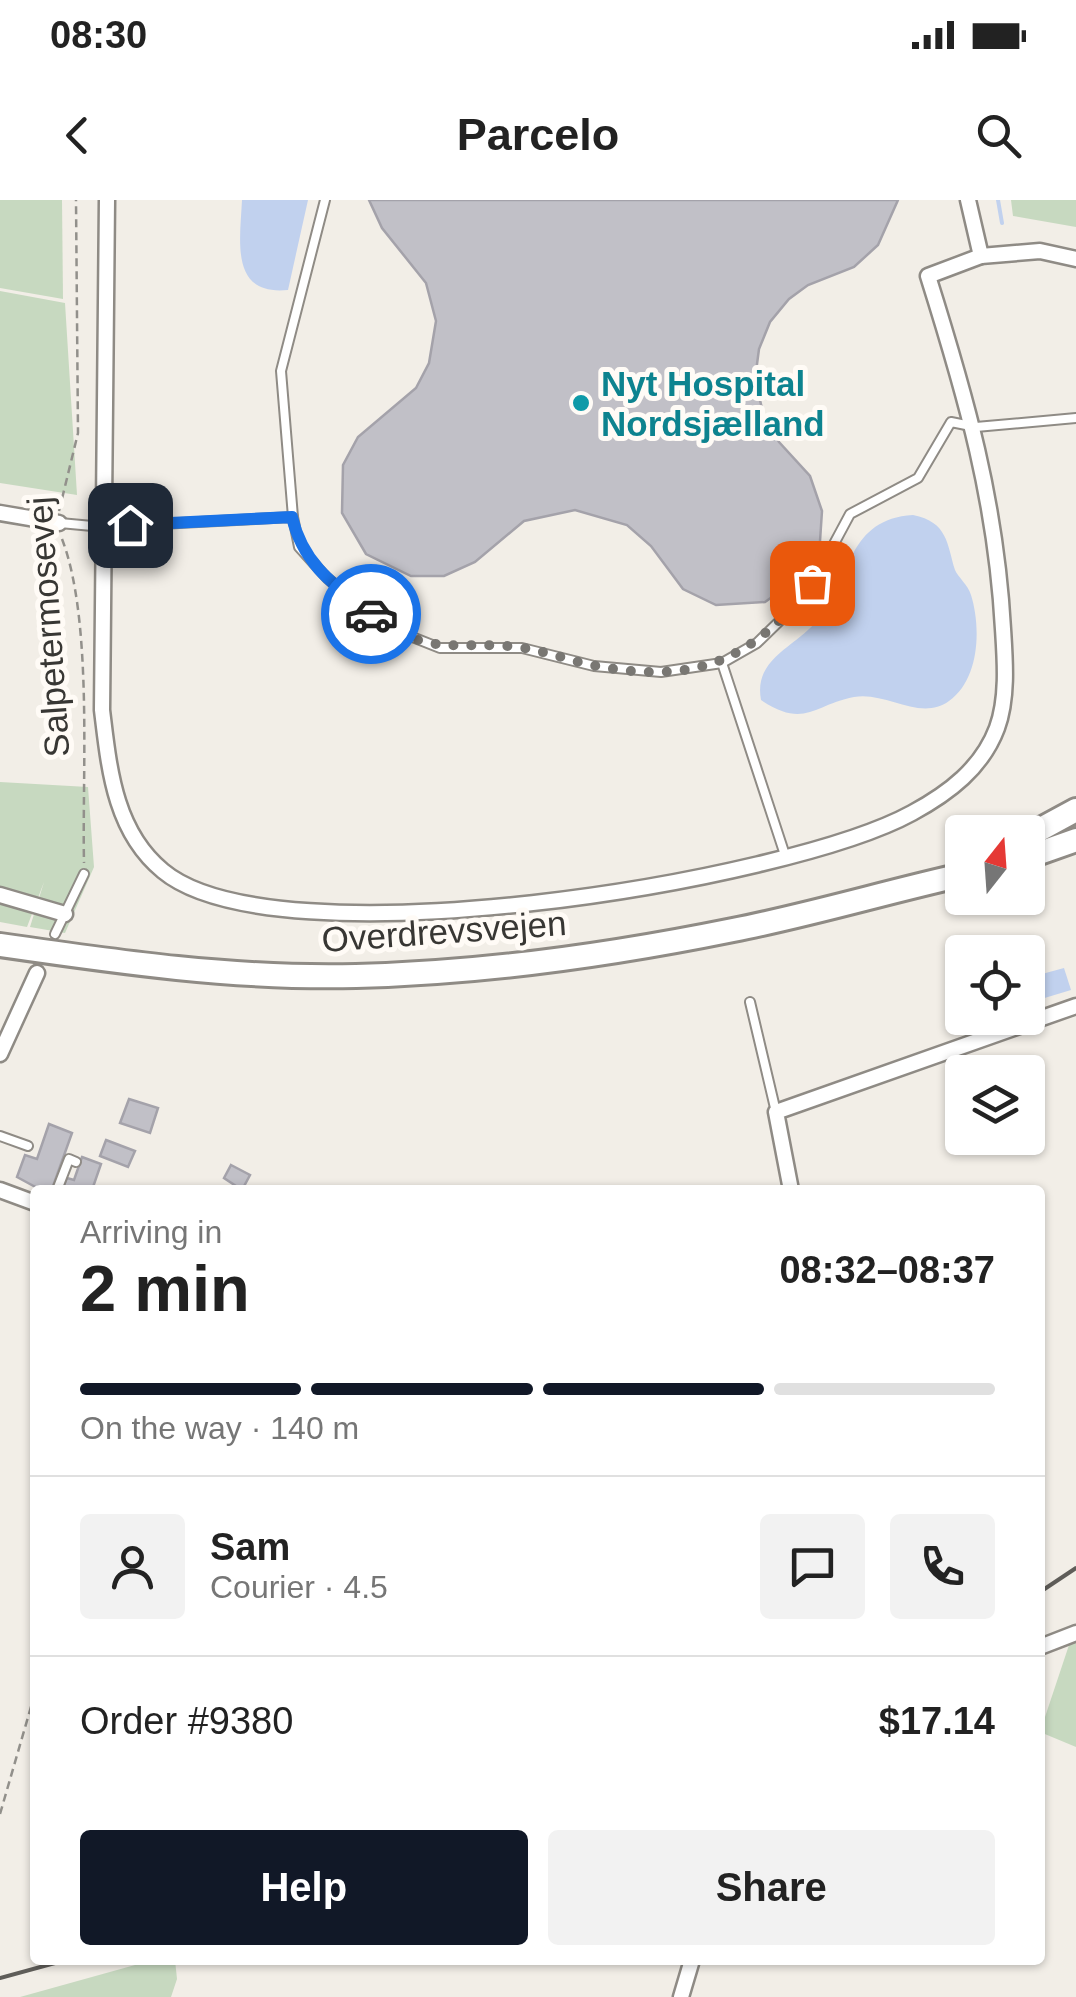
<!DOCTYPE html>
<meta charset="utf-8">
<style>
body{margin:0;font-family:Helvetica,sans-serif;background:#f2f2f2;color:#222;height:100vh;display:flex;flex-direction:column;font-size:38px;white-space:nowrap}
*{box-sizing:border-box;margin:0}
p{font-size:32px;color:#767676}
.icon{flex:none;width:55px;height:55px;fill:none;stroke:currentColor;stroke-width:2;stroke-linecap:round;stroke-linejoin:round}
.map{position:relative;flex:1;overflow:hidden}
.panel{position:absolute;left:30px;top:985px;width:1015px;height:780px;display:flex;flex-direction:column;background:#fff;border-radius:10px;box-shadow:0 2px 8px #0004}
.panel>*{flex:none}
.needle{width:65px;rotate:17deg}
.fabs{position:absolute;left:945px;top:615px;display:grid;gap:20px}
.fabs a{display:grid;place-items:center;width:100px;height:100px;border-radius:10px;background:#fff;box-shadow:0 2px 8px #0004;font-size:50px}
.pin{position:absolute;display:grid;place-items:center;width:85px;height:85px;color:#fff;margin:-42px;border-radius:20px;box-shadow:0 5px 15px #0006}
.courier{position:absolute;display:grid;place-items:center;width:100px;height:100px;margin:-50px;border:8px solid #1a73e8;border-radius:50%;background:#fff;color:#222;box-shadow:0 2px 12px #0007}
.headline em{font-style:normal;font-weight:700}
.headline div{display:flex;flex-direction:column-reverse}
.headline{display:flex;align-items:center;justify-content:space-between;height:170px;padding:0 50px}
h1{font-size:65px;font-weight:700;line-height:75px}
.bar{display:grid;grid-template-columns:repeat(4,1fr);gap:15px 10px;align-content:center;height:120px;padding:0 50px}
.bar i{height:12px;border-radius:8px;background:#e0e0e0}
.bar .selected{background:#111827}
.bar p{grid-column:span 4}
.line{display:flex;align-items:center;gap:25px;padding:0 50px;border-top:2px solid #e0e0e0}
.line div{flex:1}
.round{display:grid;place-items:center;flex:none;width:105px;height:105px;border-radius:10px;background:#f2f2f2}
.action{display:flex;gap:20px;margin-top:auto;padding:20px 50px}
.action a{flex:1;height:115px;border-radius:10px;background:#111827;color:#fff;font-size:40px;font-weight:700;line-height:115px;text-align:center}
.action a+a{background:#f2f2f2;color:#222}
.status{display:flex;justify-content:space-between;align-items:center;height:70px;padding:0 50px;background:#fff;direction:ltr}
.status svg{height:28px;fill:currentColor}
header{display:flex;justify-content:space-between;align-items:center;height:130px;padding:0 50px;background:#fff;font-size:45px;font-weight:700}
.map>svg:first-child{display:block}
.green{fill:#c7d9c0}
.water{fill:#c1d1ee}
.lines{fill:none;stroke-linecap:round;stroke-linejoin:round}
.stream{stroke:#c1d1ee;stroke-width:4}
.building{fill:#c1c0c7;stroke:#a4a2aa;stroke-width:2.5}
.lane-casing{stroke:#8f8b85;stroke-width:12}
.street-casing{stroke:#8f8b85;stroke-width:19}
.primary-casing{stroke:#8f8b85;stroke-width:28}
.path{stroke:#92908b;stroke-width:2.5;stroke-dasharray:8 5;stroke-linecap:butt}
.lane{stroke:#fff;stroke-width:8}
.street{stroke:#fff;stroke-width:14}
.primary{stroke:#fff;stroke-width:22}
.rail{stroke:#5f5d59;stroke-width:4}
.done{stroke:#797773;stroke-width:10;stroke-dasharray:0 18}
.route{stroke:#1a73e8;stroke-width:12}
.culture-dot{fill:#0f9aa8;stroke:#fffbf6;stroke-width:4}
.labels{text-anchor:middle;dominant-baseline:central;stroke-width:10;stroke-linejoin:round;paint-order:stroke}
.culture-label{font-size:35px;font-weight:bold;fill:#0d838f;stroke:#fffbf6;text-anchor:start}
.street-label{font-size:35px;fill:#383734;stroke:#fffbf6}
</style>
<div class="status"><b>08:30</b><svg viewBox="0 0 49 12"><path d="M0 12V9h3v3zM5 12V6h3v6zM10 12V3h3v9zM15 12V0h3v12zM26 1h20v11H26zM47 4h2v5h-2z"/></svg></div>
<header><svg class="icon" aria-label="back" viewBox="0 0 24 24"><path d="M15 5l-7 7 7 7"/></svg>Parcelo<svg class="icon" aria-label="search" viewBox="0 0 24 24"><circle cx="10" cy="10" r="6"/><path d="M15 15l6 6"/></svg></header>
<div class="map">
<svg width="1076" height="1797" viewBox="0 0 1076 1797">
<rect width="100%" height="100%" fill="#f2eee7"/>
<!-- green -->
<g class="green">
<path d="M0 0H62L63 99 0 88Z"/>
<path d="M1011 0H1076V27L1013 16Z"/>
<path d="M0 91 65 103 77 295 0 283Z"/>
<path d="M0 582 88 587 94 667 65 733 30 727 44 682 27 727 0 722Z"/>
<path d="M1072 1436 1076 1437V1547L1040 1532Z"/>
<path d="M153 1760H175L177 1779 171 1797H20Z"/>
</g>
<!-- water -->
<g class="water">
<path d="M242 0H308L288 90C230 96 240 42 242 0Z"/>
<path d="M913 315C948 322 947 344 955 370 958 377 968 385 971 395 981 427 980 479 949 501 920 522 886 491 854 497 813 505 805 529 761 500 753 457 798 447 820 417 851 376 848 319 913 315Z"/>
<path d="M1064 768 1071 790 1038 800 1031 777Z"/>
</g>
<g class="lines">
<!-- stream -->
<path class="stream" d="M998 0 1002 23"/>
</g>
<!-- building -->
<g class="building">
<path d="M369 0H898L878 45 854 67 808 85 789 99 770 122 759 149 755 179 764 217 779 242 810 276 822 311 820 341 804 374 765 402 716 405 683 389 651 346 627 325 575 310 524 321 475 362 444 376H411L366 354 342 313 343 265 358 237 416 188 429 163 436 121 426 83 382 28Z"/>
<path d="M129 899 158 908 150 933 120 923Z"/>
<path d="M49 924 72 933 52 989 41 990 17 977 25 955 37 959Z"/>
<path d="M106 940 135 951 128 967 100 956Z"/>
<path d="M82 957 101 964 92 990H62L67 978 74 980Z"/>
<path d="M231 965 250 975 242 990 224 978Z"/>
</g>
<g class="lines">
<defs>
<g id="lane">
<path d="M293 317 281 171 325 0"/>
<path d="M60 323 103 327 293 317 299 347 327 378 387 427 440 448H522L594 466 661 472 722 463 786 658"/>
<path d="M722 463 757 443 793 408 813 383 850 314 918 278 951 222 976 227 1076 218"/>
<path d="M55 734 84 674"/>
<path d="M750 802 776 912"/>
<path d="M0 936 28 946"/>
<path d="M57 990 69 959 76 962"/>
</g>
<g id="street">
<path d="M107 0 102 510C109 567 114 631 163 671 276 765 786 682 912 613 949 593 982 568 997 528 1008 498 1005 460 1003 429 996 301 966 197 928 76L981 56 968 0"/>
<path d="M981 56 1040 51 1076 59"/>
<path d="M0 313 59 323"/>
<path d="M0 695 65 714"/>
<path d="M0 854 37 773"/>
<path d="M0 990 35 1003"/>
<path d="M791 990 776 912 1076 806"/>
<path d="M1040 1447 1076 1433"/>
<path d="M681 1797 692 1760"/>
</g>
<g id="primary">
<path d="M1028 636 1076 610"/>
<path d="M1028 657 1076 640"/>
<path d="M0 745C118 762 236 779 356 776 482 773 610 755 733 730 810 715 886 692 962 675"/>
</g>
</defs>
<!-- lane casing -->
<use href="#lane" class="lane-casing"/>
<!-- street casing -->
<use href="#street" class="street-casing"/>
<!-- primary casing -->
<use href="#primary" class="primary-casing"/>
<!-- path -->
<g class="path">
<path d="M59 311 78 233 76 0"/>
<path d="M62 339C93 420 82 573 84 663"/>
<path d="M0 1614 35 1493"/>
</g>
<!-- lane -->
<use href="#lane" class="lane"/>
<!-- street -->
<use href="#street" class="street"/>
<!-- primary -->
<use href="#primary" class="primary"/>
<!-- rail -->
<g class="rail">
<path d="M1040 1392 1076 1368"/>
<path d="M0 1778 66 1760"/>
</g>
</g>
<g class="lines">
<!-- done -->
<path class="done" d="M371 414C431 461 460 438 524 448 547 452 569 460 591 465 692 485 750 464 812 383"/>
<!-- route -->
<path class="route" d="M130 325 292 317C303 364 334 385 371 414"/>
</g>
<!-- markers -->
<circle class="culture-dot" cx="581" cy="203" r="10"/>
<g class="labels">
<!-- culture labels -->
<g class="culture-label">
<text x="601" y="183">Nyt Hospital<tspan x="601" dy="40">Nordsjælland</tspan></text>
</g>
<!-- street labels -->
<g class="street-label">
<text transform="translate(48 427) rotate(-94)">Salpetermosevej</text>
<text transform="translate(444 731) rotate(-4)">Overdrevsvejen</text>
</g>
</g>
</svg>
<div class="fabs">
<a><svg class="needle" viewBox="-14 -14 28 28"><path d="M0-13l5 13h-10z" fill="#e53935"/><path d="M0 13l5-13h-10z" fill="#767676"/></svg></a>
<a><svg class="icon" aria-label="locate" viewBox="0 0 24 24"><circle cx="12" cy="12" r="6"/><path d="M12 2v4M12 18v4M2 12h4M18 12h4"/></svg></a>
<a><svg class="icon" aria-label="layers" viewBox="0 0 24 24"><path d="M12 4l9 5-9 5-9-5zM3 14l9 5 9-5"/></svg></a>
</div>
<div class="pin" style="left:812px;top:383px;background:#ea580c"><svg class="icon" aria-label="bag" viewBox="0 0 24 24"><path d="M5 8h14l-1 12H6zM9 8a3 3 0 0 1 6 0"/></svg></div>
<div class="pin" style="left:130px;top:325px;background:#1f2937"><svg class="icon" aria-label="home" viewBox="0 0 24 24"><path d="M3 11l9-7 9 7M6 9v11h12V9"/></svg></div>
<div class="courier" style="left:371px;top:414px"><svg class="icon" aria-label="car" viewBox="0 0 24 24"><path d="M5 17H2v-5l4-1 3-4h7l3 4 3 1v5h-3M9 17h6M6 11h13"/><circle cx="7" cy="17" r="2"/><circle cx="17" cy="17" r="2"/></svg></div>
<section class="panel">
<div class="headline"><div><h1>2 min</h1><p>Arriving in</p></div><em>08:32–08:37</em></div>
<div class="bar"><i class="selected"></i><i class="selected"></i><i class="selected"></i><i></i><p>On the way · 140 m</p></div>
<div class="line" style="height:180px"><a class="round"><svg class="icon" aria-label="person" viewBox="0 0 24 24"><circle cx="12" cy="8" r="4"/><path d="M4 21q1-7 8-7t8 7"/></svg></a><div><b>Sam</b><p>Courier · 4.5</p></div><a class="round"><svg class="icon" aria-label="chat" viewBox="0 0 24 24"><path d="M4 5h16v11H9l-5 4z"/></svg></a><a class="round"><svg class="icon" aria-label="phone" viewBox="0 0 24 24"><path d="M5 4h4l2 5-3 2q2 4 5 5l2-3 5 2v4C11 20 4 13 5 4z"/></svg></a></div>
<div class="line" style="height:130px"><div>Order #9380</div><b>$17.14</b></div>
<div class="action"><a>Help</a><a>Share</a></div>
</section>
</div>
